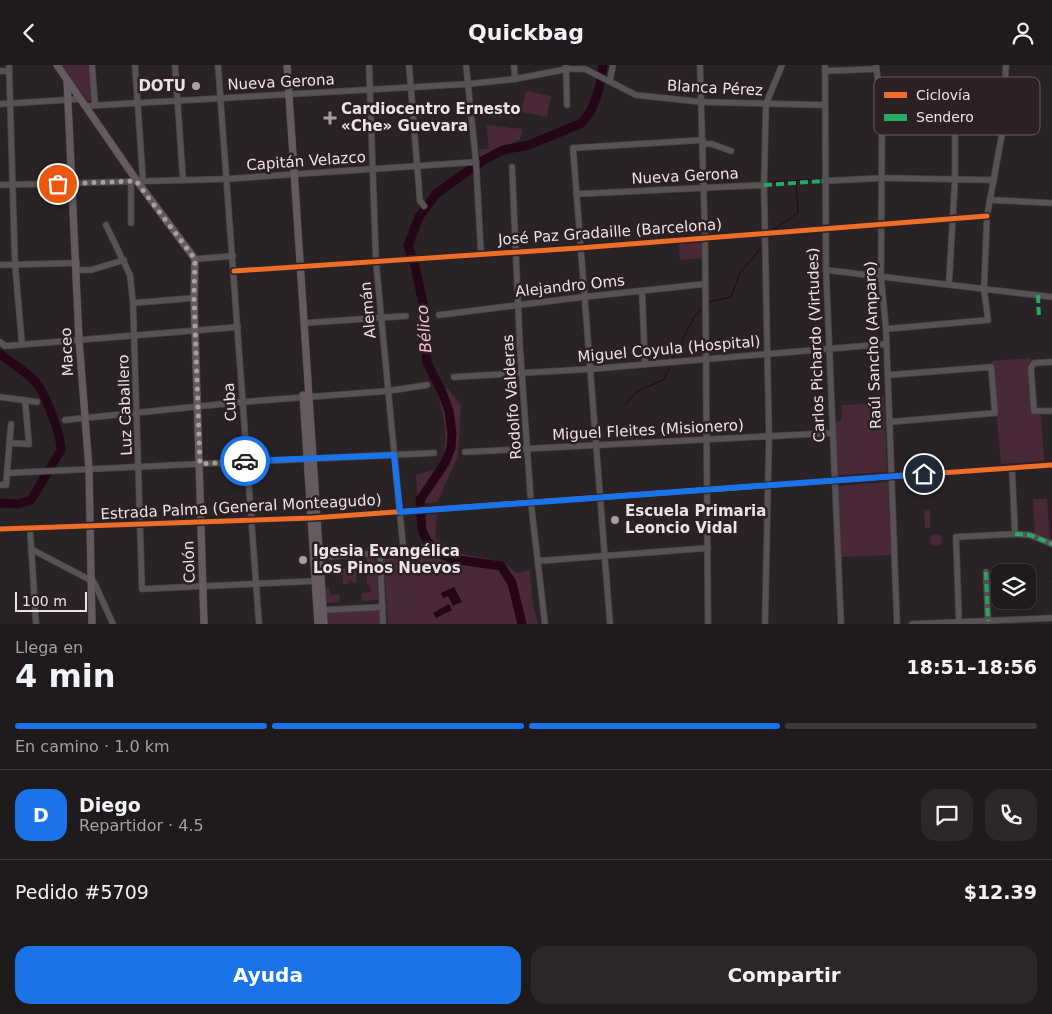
<!DOCTYPE html>
<html lang="es">
<meta charset="utf-8">
<style>
body{margin:0;font-family:"DejaVu Sans",sans-serif;background:#2c2729;color:#f1f3f6;height:100vh;display:flex;flex-direction:column;font-size:19px;white-space:nowrap}
*{box-sizing:border-box;margin:0}
p{font-size:16px;color:#a1a1a3}
.icon{flex:none;width:28px;height:28px;fill:none;stroke:currentColor;stroke-width:2;stroke-linecap:round;stroke-linejoin:round}
.map{position:relative;height:559px;overflow:hidden}
.details{display:flex;flex-direction:column;background:#1f1a1c;flex:1}
.details>*{flex:none}
.fabs{position:absolute;left:991px;top:499px;display:grid;gap:10px}
.fabs a{display:grid;place-items:center;width:45px;height:45px;border-radius:10px;background:#1f1a1c;box-shadow:0 2px 12px #0003,0 0 0 1px #3c383b;font-size:25px}
.scale{position:absolute;left:15px;bottom:12px;width:72px;box-sizing:border-box;padding-left:5px;border:2px solid #ebe2e5;border-top:0;font-size:14px;line-height:18px;white-space:nowrap;color:#ebe2e5;-webkit-text-stroke:4px #2c2025;paint-order:stroke}
.pin{position:absolute;display:grid;place-items:center;width:42px;height:42px;color:#fff;margin:-21px;border:2px solid #fff;border-radius:50%;box-shadow:0 1px 5px #0007}
.courier{position:absolute;display:grid;place-items:center;width:50px;height:50px;margin:-25px;border:4px solid #1a73e8;border-radius:50%;background:#fff;color:#222;box-shadow:0 1px 6px #0007}
.summary em{font-style:normal;font-weight:800}
.summary div{display:flex;flex-direction:column-reverse}
.summary{display:flex;align-items:center;justify-content:space-between;height:85px;padding:0 15px}
h1{font-size:32px;font-weight:800;line-height:38px}
.bar{display:grid;grid-template-columns:repeat(4,1fr);gap:8px 5px;align-content:center;height:60px;padding:0 15px}
.bar i{height:6px;border-radius:4px;background:#3c383b}
.bar .on{background:#1a73e8}
.bar p{grid-column:span 4}
.line{display:flex;align-items:center;gap:12px;padding:0 15px;border-top:1px solid #3c383b}
.line div{flex:1}
.round{display:grid;place-items:center;flex:none;width:52px;height:52px;border-radius:15px;background:#2c2729}
.action{display:flex;gap:10px;margin-top:auto;padding:10px 15px}
.action a{flex:1;height:58px;border-radius:15px;background:#1a73e8;color:#fff;font-size:20px;font-weight:800;line-height:58px;text-align:center}
.action a+a{background:#2c2729;color:#f1f3f6}
header{display:flex;justify-content:space-between;align-items:center;height:65px;padding:0 15px;background:#1f1a1c;font-size:22px;font-weight:800}
.map>svg:first-child{display:block}
.green{fill:#492938}
.water{fill:#240616}
.lines{fill:none;stroke-linecap:round;stroke-linejoin:round}
.stream{stroke:#240616;stroke-width:1}
.river{stroke:#240616;stroke-width:9}
.minor-casing{stroke:#454042;stroke-width:7}
.major-casing{stroke:#454042;stroke-width:8}
.minor{stroke:#575254;stroke-width:5.5}
.major{stroke:#655a5f;stroke-width:7}
.quiet{stroke:#26ab63;stroke-width:4;stroke-dasharray:8 4;stroke-linecap:butt}
.cycleway-casing{stroke:#2c2025;stroke-width:8}
.cycleway{stroke:#ee6e29;stroke-width:5}
.done{stroke:#a79fa2;stroke-width:5;stroke-dasharray:0 9}
.route{stroke:#1a73e8;stroke-width:6}
.poi-dot{fill:#a79fa2;stroke:#2c2025;stroke-width:2}
.labels{text-anchor:middle;dominant-baseline:central;stroke-width:5;stroke-linejoin:round;paint-order:stroke}
.street-label{font-size:15px;fill:#ebe2e5;stroke:#2c2025}
.poi-label{font-size:15px;font-weight:bold;fill:#ebe2e5;stroke:#2c2025;text-anchor:start}
.water-label{font-size:16px;font-style:italic;fill:#f8bdd5;stroke:#2c2025}
.key{fill:#2c2025;stroke:#655a5f;stroke-width:1}
.key-label{font-size:14px;fill:#ebe2e5}
</style>
<header><svg class="icon" aria-label="back" viewBox="0 0 24 24"><path d="M15 5l-7 7 7 7"/></svg>Quickbag<svg class="icon" aria-label="person" viewBox="0 0 24 24"><circle cx="12" cy="8" r="4"/><path d="M4 21q1-7 8-7t8 7"/></svg></header>
<div class="map">
<svg width="1052" height="559" viewBox="0 0 1052 559">
<rect width="100%" height="100%" fill="#292326"/>
<!-- green -->
<g class="green">
<path d="M62 0H86L89 3 92 36 87 35Z"/>
<path d="M526 26 551 31 547 52 521 47Z"/>
<path d="M486 60 523 64 520 74 480 96 479 85 489 83Z"/>
<path d="M701 177 703 193 680 195 679 179Z"/>
<path d="M1031 293 1028 302 1031 346 1035 350H1041L1044 396 1001 399 992 296Z"/>
<path d="M447 323 461 340 458 391 437 437 418 439 416 410 437 404C452 378 443 351 437 324Z"/>
<path d="M867 331H884L887 407 837 410 835 357 841 356 842 340 867 339Z"/>
<path d="M888 417 891 490 841 492 838 421Z"/>
<path d="M1033 434H1047L1050 475 1035 470Z"/>
<path d="M924 445H930V463H925Z"/>
<path d="M437 449 435 473 463 489 503 497 517 508 530 505 533 540 538 559H388L384 494 400 492 407 482 424 479 417 465 418 450Z"/>
<circle cx="936" cy="475" r="6"/>
<path d="M372 492 376 497 378 535 362 536V528L371 527 370 520H367L366 493Z"/>
<path d="M356 502 357 518H353L350 514 348 519H343L342 503Z"/>
<path d="M329 522 330 530 339 529 340 537 326 538 325 523Z"/>
<path d="M380 544 382 559H325L326 548Z"/>
</g>
<!-- water -->
<g class="water">
<path d="M454 522 462 537 453 541 448 531 443 533 441 528Z"/>
<path d="M449 539 452 545 436 553 433 548Z"/>
</g>
<g class="lines">
<!-- stream -->
<g class="stream">
<path d="M769 117 822 114"/>
<path d="M771 166 798 148 796 116"/>
<path d="M709 237 731 232 740 208 762 182"/>
<path d="M674 292 694 252 703 242"/>
<path d="M625 340 636 327 663 315 671 300"/>
<path d="M1052 513V514"/>
</g>
<!-- river -->
<g class="river">
<path d="M0 289C11 298 28 307 37 319 46 330 61 370 61 385L31 435 18 439 0 438"/>
<path d="M522 559 512 518 501 501 452 494 443 490 427 476 422 465 420 435 445 398 451 383 452 368 449 346 442 327 427 298 424 243 415 201 408 180 419 152 436 129 482 96 503 85 529 80 580 59C595 46 601 19 603 0"/>
</g>
<defs>
<g id="minor">
<path d="M9 0 15 199 22 279"/>
<path d="M92 0 95 40"/>
<path d="M135 0 143 116"/>
<path d="M175 0 183 115"/>
<path d="M218 0 259 559"/>
<path d="M409 0 420 136 424 141"/>
<path d="M466 0 476 97 481 189"/>
<path d="M514 0 515 14"/>
<path d="M566 0 567 40"/>
<path d="M700 0 705 173 708 559"/>
<path d="M825 0 826 205 841 559"/>
<path d="M876 0 882 48 881 212 886 264 897 559"/>
<path d="M0 6H9"/>
<path d="M825 6 876 4"/>
<path d="M610 15 613 0"/>
<path d="M0 39 81 34"/>
<path d="M85 41 468 19 515 14 567 4H585L636 30 702 37 825 40"/>
<path d="M703 79H712L731 86"/>
<path d="M512 102 520 283 531 438 545 559"/>
<path d="M824 116 883 113 992 115"/>
<path d="M131 117V158"/>
<path d="M0 120 226 114 476 97"/>
<path d="M576 129 764 120"/>
<path d="M990 135 1052 138"/>
<path d="M106 160 130 210 133 238 142 524 316 516"/>
<path d="M195 194 233 191"/>
<path d="M0 200 77 198"/>
<path d="M77 205H91L124 195"/>
<path d="M826 205 1052 232"/>
<path d="M234 206 579 183 987 151"/>
<path d="M949 218 955 114V44"/>
<path d="M642 226 645 299"/>
<path d="M133 238 194 233"/>
<path d="M439 250 583 232 705 219"/>
<path d="M304 258 406 251"/>
<path d="M886 264 988 255 984 224 987 151 1002 69 1006 0"/>
<path d="M0 277 5 281 238 262"/>
<path d="M1052 297 1034 298 1031 303 1034 346H1052"/>
<path d="M888 310 991 302 995 348 889 357"/>
<path d="M454 312 591 304 886 279"/>
<path d="M0 332 37 337"/>
<path d="M65 355 242 337 388 326 427 320"/>
<path d="M10 378 29 379 25 335"/>
<path d="M465 387 832 368"/>
<path d="M8 408 434 388"/>
<path d="M0 420H6L11 359"/>
<path d="M30 463 36 559"/>
<path d="M0 464 312 453 1052 400"/>
<path d="M1015 469 1030 470 1052 479"/>
<path d="M31 484 94 517 113 559"/>
<path d="M380 488 383 559"/>
<path d="M320 492 398 487 403 481 376 197 369 0"/>
<path d="M538 496 708 483"/>
<path d="M986 507 988 556"/>
<path d="M323 545 383 542"/>
<path d="M959 557 956 472 1015 469 1012 403"/>
<path d="M610 559 573 83 703 75"/>
<path d="M765 559 769 372 764 120 766 39 782 0"/>
<path d="M912 559 1052 553"/>
</g>
<g id="major">
<path d="M57 0 137 116 195 194 194 233 204 559"/>
<path d="M287 0 324 559"/>
<path d="M67 15 79 275 89 404 92 559"/>
<path d="M303 330 318 559"/>
</g>
</defs>
<!-- minor casing -->
<use href="#minor" class="minor-casing"/>
<!-- major casing -->
<use href="#major" class="major-casing"/>
<!-- minor -->
<use href="#minor" class="minor"/>
<!-- major -->
<use href="#major" class="major"/>
<!-- quiet -->
<g class="quiet">
<path d="M764 120 824 116"/>
<path d="M1038 230 1039 253"/>
<path d="M1015 469 1030 470 1052 479"/>
<path d="M986 507 988 556"/>
</g>
<defs>
<g id="cycleway">
<path d="M234 206 579 183 987 151"/>
<path d="M0 464 312 453 1052 400"/>
</g>
</defs>
<!-- cycleway casing -->
<use href="#cycleway" class="cycleway-casing"/>
<!-- cycleway -->
<use href="#cycleway" class="cycleway"/>
</g>
<g class="lines">
<!-- done -->
<path class="done" d="M58 119 136 116 195 194 194 233 200 399 245 396"/>
<!-- route -->
<path class="route" d="M245 396 394 390 400 447 924 409"/>
</g>
<!-- markers -->
<g class="poi-dot">
<circle cx="196" cy="21" r="5"/>
<path d="M327.5 45.5h5v5h5v5h-5v5h-5v-5h-5v-5h5z"/>
<circle cx="615" cy="455" r="5"/>
<circle cx="303" cy="495" r="5"/>
</g>
<g class="labels">
<!-- street labels -->
<g class="street-label">
<text transform="translate(281 17) rotate(-3)">Nueva Gerona</text>
<text transform="translate(715 23) rotate(3)">Blanca Pérez</text>
<text transform="translate(306 96) rotate(-4)">Capitán Velazco</text>
<text transform="translate(685 111) rotate(-3)">Nueva Gerona</text>
<text transform="translate(610 167) rotate(-4)">José Paz Gradaille (Barcelona)</text>
<text transform="translate(570 221) rotate(-6)">Alejandro Oms</text>
<text transform="translate(368 245) rotate(-95)">Alemán</text>
<text transform="translate(816 280) rotate(-92)">Carlos Pichardo (Virtudes)</text>
<text transform="translate(873 280) rotate(-92)">Raúl Sancho (Amparo)</text>
<text transform="translate(669 284) rotate(-5)">Miguel Coyula (Hospital)</text>
<text transform="translate(67 287) rotate(-93)">Maceo</text>
<text transform="translate(512 332) rotate(-94)">Rodolfo Valderas</text>
<text transform="translate(230 337) rotate(-94)">Cuba</text>
<text transform="translate(125 340) rotate(-92)">Luz Caballero</text>
<text transform="translate(648 365) rotate(-3)">Miguel Fleites (Misionero)</text>
<text transform="translate(241 442) rotate(-3)">Estrada Palma (General Monteagudo)</text>
<text transform="translate(189 497) rotate(-92)">Colón</text>
</g>
<!-- poi labels -->
<g class="poi-label">
<text x="186" y="21" text-anchor="end">DOTU</text>
<text x="341" y="44">Cardiocentro Ernesto<tspan x="341" dy="17">«Che» Guevara</tspan></text>
<text x="625" y="446">Escuela Primaria<tspan x="625" dy="17">Leoncio Vidal</tspan></text>
<text x="313" y="486">Igesia Evangélica<tspan x="313" dy="17">Los Pinos Nuevos</tspan></text>
</g>
<!-- water labels -->
<g class="water-label">
<text transform="translate(424 264) rotate(-95)">Bélico</text>
</g>
</g>
<!-- legend -->
<rect x="874" y="12" width="166" height="58" rx="8" class="key"/>
<rect x="884" y="27" width="23" height="6" fill="#ee6e29"/>
<rect x="884" y="49" width="23" height="7" fill="#26ab63"/>
<g class="key-label">
<text x="916" y="35">Ciclovía</text>
<text x="916" y="57">Sendero</text>
</g>
</svg>
<div class="fabs">
<a><svg class="icon" aria-label="layers" viewBox="0 0 24 24"><path d="M12 4l9 5-9 5-9-5zM3 14l9 5 9-5"/></svg></a>
</div>
<div class="scale">100 m</div>
<div class="pin" style="left:58px;top:119px;background:#ea580c"><svg class="icon" aria-label="bag" viewBox="0 0 24 24"><path d="M5 8h14l-1 12H6zM9 8a3 3 0 0 1 6 0"/></svg></div>
<div class="pin" style="left:924px;top:409px;background:#1f2937"><svg class="icon" aria-label="home" viewBox="0 0 24 24"><path d="M3 11l9-7 9 7M6 9v11h12V9"/></svg></div>
<div class="courier" style="left:245px;top:396px"><svg class="icon" aria-label="car" viewBox="0 0 24 24"><path d="M5 17H2v-5l4-1 3-4h7l3 4 3 1v5h-3M9 17h6M6 11h13"/><circle cx="7" cy="17" r="2"/><circle cx="17" cy="17" r="2"/></svg></div>
</div>
<section class="details">
<div class="summary"><div><h1>4 min</h1><p>Llega en</p></div><em>18:51–18:56</em></div>
<div class="bar"><i class="on"></i><i class="on"></i><i class="on"></i><i></i><p>En camino · 1.0 km</p></div>
<div class="line" style="height:90px"><b class="round" style="background:#1a73e8;color:#fff">D</b><div><b>Diego</b><p>Repartidor · 4.5</p></div><a class="round"><svg class="icon" aria-label="chat" viewBox="0 0 24 24"><path d="M4 5h16v11H9l-5 4z"/></svg></a><a class="round"><svg class="icon" aria-label="phone" viewBox="0 0 24 24"><path d="M5 4h4l2 5-3 2q2 4 5 5l2-3 5 2v4C11 20 4 13 5 4z"/></svg></a></div>
<div class="line" style="height:65px"><div>Pedido #5709</div><b>$12.39</b></div>
<div class="action"><a>Ayuda</a><a>Compartir</a></div>
</section>
